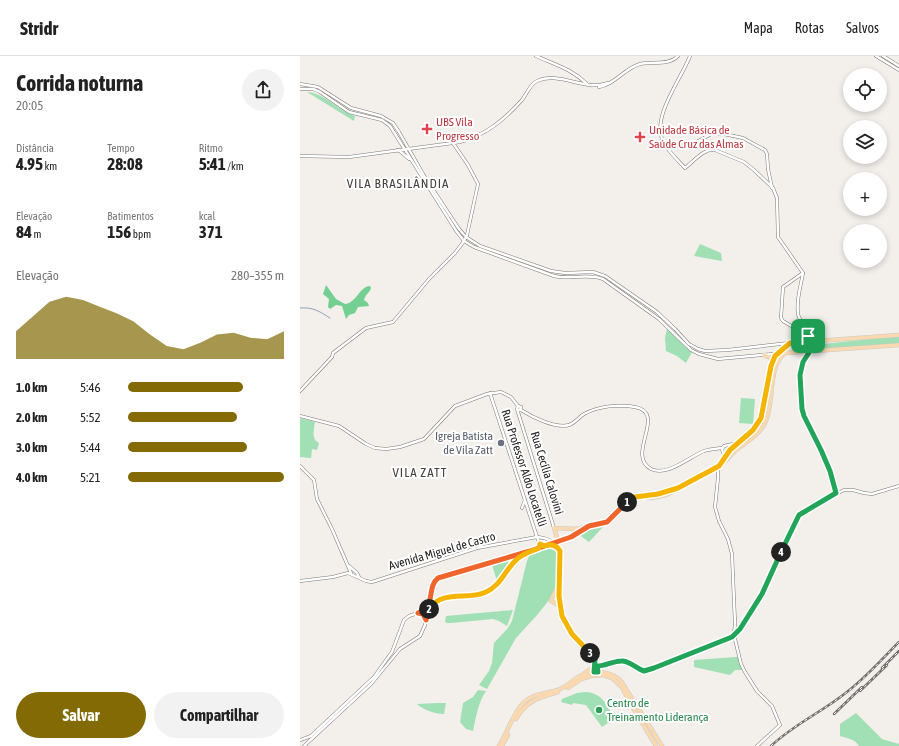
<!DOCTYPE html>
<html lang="pt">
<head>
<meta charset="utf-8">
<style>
  body { margin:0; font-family:"Asap Condensed",sans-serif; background:#f2f2f2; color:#222; height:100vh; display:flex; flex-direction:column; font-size:15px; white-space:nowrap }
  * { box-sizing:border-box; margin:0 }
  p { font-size:13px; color:#767676 }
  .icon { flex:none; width:22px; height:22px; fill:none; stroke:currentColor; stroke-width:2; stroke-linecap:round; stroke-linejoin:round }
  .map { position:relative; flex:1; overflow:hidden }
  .side { display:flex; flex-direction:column; background:#fff; width:300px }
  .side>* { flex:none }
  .controls { position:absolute; left:543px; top:12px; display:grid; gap:8px }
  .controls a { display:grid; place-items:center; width:44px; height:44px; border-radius:50%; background:#fff; box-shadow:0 2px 6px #0003; font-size:20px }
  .pin { position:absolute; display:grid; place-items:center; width:34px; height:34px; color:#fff; margin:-17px; border-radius:8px; box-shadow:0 2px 6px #0006 }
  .km { position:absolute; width:20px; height:20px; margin:-10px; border-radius:50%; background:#222; color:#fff; font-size:11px; line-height:20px; text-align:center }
  .round { display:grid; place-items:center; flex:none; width:42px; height:42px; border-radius:21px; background:#f2f2f2 }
  .summary { display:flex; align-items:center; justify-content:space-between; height:68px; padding:0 16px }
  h1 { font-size:22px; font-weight:700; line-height:30px }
  .stats { display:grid; grid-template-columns:repeat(3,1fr); gap:6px; height:68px; padding:4px 16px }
  .stats div { display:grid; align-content:center }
  .stats b { font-size:17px; font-weight:700 }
  .stats small { font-size:11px; font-weight:400 }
  .stats p { font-size:11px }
  .chart { height:112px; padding:8px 16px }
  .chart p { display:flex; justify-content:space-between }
  .chart svg { width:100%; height:72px; margin-top:4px; fill:#836a04; opacity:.7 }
  .button { display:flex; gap:8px; margin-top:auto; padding:8px 16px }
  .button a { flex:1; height:46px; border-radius:24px; background:#836a04; color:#fff; font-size:16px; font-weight:700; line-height:46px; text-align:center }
  .button a+a { background:#f2f2f2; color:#222 }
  ul { padding:0 16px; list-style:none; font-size:13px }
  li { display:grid; grid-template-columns:64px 48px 1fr; align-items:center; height:30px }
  li i { height:10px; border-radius:5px; background:#836a04 }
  header { display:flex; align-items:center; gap:24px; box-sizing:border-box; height:56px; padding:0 20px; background:#fff; border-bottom:1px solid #e0e0e0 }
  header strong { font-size:19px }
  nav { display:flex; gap:22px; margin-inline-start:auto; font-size:14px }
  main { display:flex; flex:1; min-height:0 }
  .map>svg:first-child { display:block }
</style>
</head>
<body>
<header>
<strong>Stridr</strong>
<nav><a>Mapa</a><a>Rotas</a><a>Salvos</a></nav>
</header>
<main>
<section class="side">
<div class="summary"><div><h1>Corrida noturna</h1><p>20:05</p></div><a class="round"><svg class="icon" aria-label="share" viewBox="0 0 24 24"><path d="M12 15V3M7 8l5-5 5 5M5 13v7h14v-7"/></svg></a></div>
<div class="stats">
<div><p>Distância</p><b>4.95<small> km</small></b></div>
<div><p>Tempo</p><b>28:08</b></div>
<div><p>Ritmo</p><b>5:41<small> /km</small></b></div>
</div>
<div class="stats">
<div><p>Elevação</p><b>84<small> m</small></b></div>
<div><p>Batimentos</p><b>156<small> bpm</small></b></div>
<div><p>kcal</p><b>371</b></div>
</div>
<div class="chart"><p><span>Elevação</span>280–355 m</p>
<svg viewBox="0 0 160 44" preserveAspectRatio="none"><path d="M0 44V27L10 18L20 9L30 6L40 8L50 12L60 16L70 21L80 29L90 36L100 38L110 34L120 29L130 28L140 31L150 32L160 27V44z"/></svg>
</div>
<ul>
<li><b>1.0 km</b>5:46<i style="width:74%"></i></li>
<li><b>2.0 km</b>5:52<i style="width:70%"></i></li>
<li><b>3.0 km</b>5:44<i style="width:76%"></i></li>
<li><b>4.0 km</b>5:21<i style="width:100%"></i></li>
</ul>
<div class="button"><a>Salvar</a><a>Compartilhar</a></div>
</section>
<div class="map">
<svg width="599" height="690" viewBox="0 0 599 690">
  <rect width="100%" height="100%" fill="#f3efeb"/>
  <g fill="#a1dfb4">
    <path d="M7 36C25 37 38 55 55 60L54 65Z"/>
    <path d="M400 188 421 197 422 205 394 200Z"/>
    <path d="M367 273 392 296 386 307 377 300 366 295 365 282Z"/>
    <path d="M599 280V287L598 288 512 294 513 289Z"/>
    <path d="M441 342 455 343 453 368 439 367Z"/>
    <path d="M0 362 15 366C14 373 11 383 19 387L17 394 12 393 11 402 0 401Z"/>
    <path d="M296 470H302L303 471 289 486 278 478 289 471Z"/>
    <path d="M252 490 257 493 258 496V522L254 535 249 544 238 558 216 582 187 633 179 629 189 615 192 607 194 587 208 572 212 565 227 505 230 498Z"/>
    <path d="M212 504V506L197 525 192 509Z"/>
    <path d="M213 554 207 570 199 565 193 563 151 567H147L145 566 146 560Z"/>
    <path d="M436 601H438L442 614H435L430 619 394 611V604Z"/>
    <path d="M178 634 186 635C178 647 176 661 173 675L166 673 160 666 163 647 173 641Z"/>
    <path d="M285 636C303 637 306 649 315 662L302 671 286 649 273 647 272 649 261 646 262 643 277 637Z"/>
    <path d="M137 647H146L144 658C136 658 123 654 117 648Z"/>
    <path d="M556 657 582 683 599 688V690H559C555 683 547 682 540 680V668Z"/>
  </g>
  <path fill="#74cf93" d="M26 229 36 243 45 248C56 247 59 232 69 230L71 231C71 236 65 238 64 244L68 247 69 250 58 251 55 257 49 259 46 263 42 250 36 249 30 253 28 251 29 243 23 238Z"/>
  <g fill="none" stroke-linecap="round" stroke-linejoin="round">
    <path stroke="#93a2b6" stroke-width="1" d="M0 252C13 251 19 255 30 262"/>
    <g stroke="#7c7875" stroke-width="3.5">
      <g id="secondary">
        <path d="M236 0C256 9 272 13 287 28"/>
        <path d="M390 0C381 23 353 59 362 83 366 94 378 104 385 112 393 106 404 92 415 94L444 106 454 114 473 132 477 142 478 181 503 217C501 229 496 244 498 257 498 262 502 266 505 270 516 284 513 292 503 305"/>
        <path d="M576 0 599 14"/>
        <path d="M583 0 599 10"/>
        <path d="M0 28 18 31 51 52 81 60 93 67 99 76 126 123 159 173 166 181 180 190 251 215 265 217 293 216 305 220 357 256 375 273 389 288 398 293 405 295 428 294 489 287"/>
        <path d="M299 31C314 29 325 12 340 8 352 5 369 10 378 0"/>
        <path d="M0 33H13L20 36 49 56 82 64 90 70 157 176 164 185 174 191 254 220C271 224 287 217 303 223L359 263 391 294 399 298 418 303 484 297"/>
        <path d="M367 91 391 89 413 77 424 78 443 82 465 94 467 98 468 113 472 132"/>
        <path d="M97 94 101 96 109 103"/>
        <path d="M0 100 49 101 160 86C186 79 204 64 222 44 227 38 230 28 237 25 255 17 274 28 291 29 298 30 303 28 309 27"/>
        <path d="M503 217 483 231 481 262 483 265 508 280"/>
        <path d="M508 280V286L500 319 502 353 504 360 521 394 532 420 536 437"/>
        <path d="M0 335 32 301 33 297 66 272 93 266 129 223 155 197 164 185 167 179 178 128 168 109 153 87"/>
        <path d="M190 337 237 481 240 488 244 490"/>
        <path d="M218 350 217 353 254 472"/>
        <path d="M221 354C232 361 256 373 269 369 275 367 279 361 284 358 298 350 319 348 335 351 368 357 325 399 351 413 367 421 389 401 404 395 410 393 416 393 422 392"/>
        <path d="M0 360 39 370 66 388 75 392 86 393 100 391 124 383 155 350 187 338 201 336 211 341 218 350 221 351 220 354H218"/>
        <path d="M426 400C422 397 421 393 424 390L433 388 437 393"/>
        <path d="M0 410 14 424 17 443 32 473 51 517"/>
        <path d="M418 413V422L415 451 419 465 428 483 432 498 435 567 434 579 441 608 445 616 457 635 472 650 480 669 457 690"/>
        <path d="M222 452 225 444"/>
        <path d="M49 510 57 517 59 521"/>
        <path d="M0 525 33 521 48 517 66 525 72 526 177 492 237 481 244 482 254 486"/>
        <path d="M297 610 325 605 342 614 347 615 434 579 442 570 466 532 477 504 489 482 499 459 515 449 544 434H553L564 437 572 438 599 430"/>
        <path d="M0 684 11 680 74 621 92 596 104 564 109 560 123 555 127 551 133 528 138 522 230 495 258 485"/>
        <path d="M4 690 71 628 100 593 120 580 125 569 127 557 133 548 140 543 148 540H172L186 536 200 525 216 504 227 497"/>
      </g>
    </g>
    <g stroke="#cbcbca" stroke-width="4.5">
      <g id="primary">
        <path d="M497 295 501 292 502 289 501 286"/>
        <path d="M464 299 470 302 472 306"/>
        <path d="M414 414C422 412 427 402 434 396 444 387 459 380 465 367 475 347 467 311 485 297L599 289"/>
        <path d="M342 440 351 442 366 439 412 414 420 408 430 394 453 374 461 362 473 304 480 294 490 287 599 279"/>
        <path d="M258 485 274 480 287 472"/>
        <path d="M249 488 255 490 259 494"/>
        <path d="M252 542 257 532"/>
        <path d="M251 545 258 549"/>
        <path d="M271 577C281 585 298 602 298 616"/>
        <path d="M272 578 264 564 260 549V497L258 485 254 472 276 473 303 467 310 463 328 445 335 441 358 438 377 433"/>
        <path d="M283 618 292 612 297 610"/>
        <path d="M268 632 281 623 291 620 303 619 312 622 322 631 329 645 356 690"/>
        <path d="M216 663C227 644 239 642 258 636"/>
        <path d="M199 690C207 677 213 658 223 647 233 637 248 638 260 633 267 630 272 625 278 621 292 614 310 614 321 625L362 690"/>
        <path d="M202 690 208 679"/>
      </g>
    </g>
    <use href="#secondary" stroke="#fff" stroke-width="2.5"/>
    <use href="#primary" stroke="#fad9b0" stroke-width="3.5"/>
    <g stroke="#726f6d" stroke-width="2.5">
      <g id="rail">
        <path d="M582 612 599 595"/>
        <path d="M560 635 587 609"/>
        <path d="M534 658 562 631"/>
        <path d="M471 690C493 669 520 657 543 639 564 624 581 604 599 586"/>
      </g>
    </g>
    <use href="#rail" stroke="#fff" stroke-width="1" stroke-dasharray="3" stroke-linecap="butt"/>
  </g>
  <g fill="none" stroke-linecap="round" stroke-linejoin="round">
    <g stroke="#fff" stroke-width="8">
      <path id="split-1" d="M327 446 335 441 358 438 378 432 419 410 430 394 453 374 461 362 471 310 475 300 490 287 508 286V280"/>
    </g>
    <g stroke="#fff" stroke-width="8">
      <path id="split-2" d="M129 553 126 564 123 558 118 557C137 549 126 532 138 522L230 495 271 481 289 470 307 466 327 446"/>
    </g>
    <g stroke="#fff" stroke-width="8">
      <path id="split-3" d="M129 553C143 533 167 545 186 536 200 530 205 515 215 505 221 498 231 495 239 492L240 488 244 490C250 488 256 488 260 495L259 540 262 560 272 578 290 597"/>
    </g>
    <g stroke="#fff" stroke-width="8">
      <path id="split-4" d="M290 597 295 604 294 616H298L297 610C306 610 315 604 323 605 331 606 337 613 344 615L354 612 432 581 440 573 462 538 481 496"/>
    </g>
    <g stroke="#fff" stroke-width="8">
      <path id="split-5" d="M481 496 499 459 536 437 530 415 521 394 504 360 502 353 500 319 503 306 510 295 512 290 513 285 510 277 508 280"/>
    </g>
    <use href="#split-1" stroke="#f5b400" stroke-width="5"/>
    <use href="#split-2" stroke="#f0652b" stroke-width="5"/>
    <use href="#split-3" stroke="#f5b400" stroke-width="5"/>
    <use href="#split-4" stroke="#22a559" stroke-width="5"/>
    <use href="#split-5" stroke="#22a559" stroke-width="5"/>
  </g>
  <g fill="#e0444e" stroke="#fff" stroke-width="1.5">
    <path d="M125 67h4v4h4v4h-4v4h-4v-4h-4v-4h4z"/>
    <path d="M338 75h4v4h4v4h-4v4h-4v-4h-4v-4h4z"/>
  </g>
  <circle fill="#6b7280" stroke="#fff" stroke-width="1.5" cx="201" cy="387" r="4"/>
  <circle fill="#2e9e5b" stroke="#fff" stroke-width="1.5" cx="299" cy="654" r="4"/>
  <g text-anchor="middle" stroke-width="4" stroke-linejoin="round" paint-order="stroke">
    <g font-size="12" fill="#be3a42" stroke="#fff" text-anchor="start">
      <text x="136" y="70">UBS Vila<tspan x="136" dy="14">Progresso</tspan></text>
      <text x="349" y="78">Unidade Básica de<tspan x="349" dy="14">Saúde Cruz das Almas</tspan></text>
    </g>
    <g font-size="12" fill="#5b616d" stroke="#fff" text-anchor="end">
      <text x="193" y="384">Igreja Batista<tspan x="193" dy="14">de Vila Zatt</tspan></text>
    </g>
    <g font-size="12" fill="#272524" stroke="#fff">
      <text transform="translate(224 412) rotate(72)" y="4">Rua Professor Aldo Locatelli</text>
      <text transform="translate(247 417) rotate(73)" y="4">Rua Cecília Calovini</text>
      <text transform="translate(142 495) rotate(-16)" y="4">Avenida Miguel de Castro</text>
    </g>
    <g font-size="12" fill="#27864d" stroke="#fff" text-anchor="start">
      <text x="307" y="651">Centro de<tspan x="307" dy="14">Treinamento Liderança</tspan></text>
    </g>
    <g font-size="13" letter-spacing="1" fill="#46423f" stroke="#fff">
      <text x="98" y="132">VILA BRASILÂNDIA</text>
      <text x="120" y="421">VILA ZATT</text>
    </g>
  </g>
</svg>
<div class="controls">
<a><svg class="icon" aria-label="locate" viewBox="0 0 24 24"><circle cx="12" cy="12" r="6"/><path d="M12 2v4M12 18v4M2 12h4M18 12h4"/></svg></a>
<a><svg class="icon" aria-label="layers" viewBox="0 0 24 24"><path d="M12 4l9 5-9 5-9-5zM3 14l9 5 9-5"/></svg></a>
<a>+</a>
<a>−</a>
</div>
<div class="pin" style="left:508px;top:280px;background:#1e9e55"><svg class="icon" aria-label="arrive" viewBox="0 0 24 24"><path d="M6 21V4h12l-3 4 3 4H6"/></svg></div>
<b class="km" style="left:327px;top:446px">1</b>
<b class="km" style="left:129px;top:553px">2</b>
<b class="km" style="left:290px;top:597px">3</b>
<b class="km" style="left:481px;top:496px">4</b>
</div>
</main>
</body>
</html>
